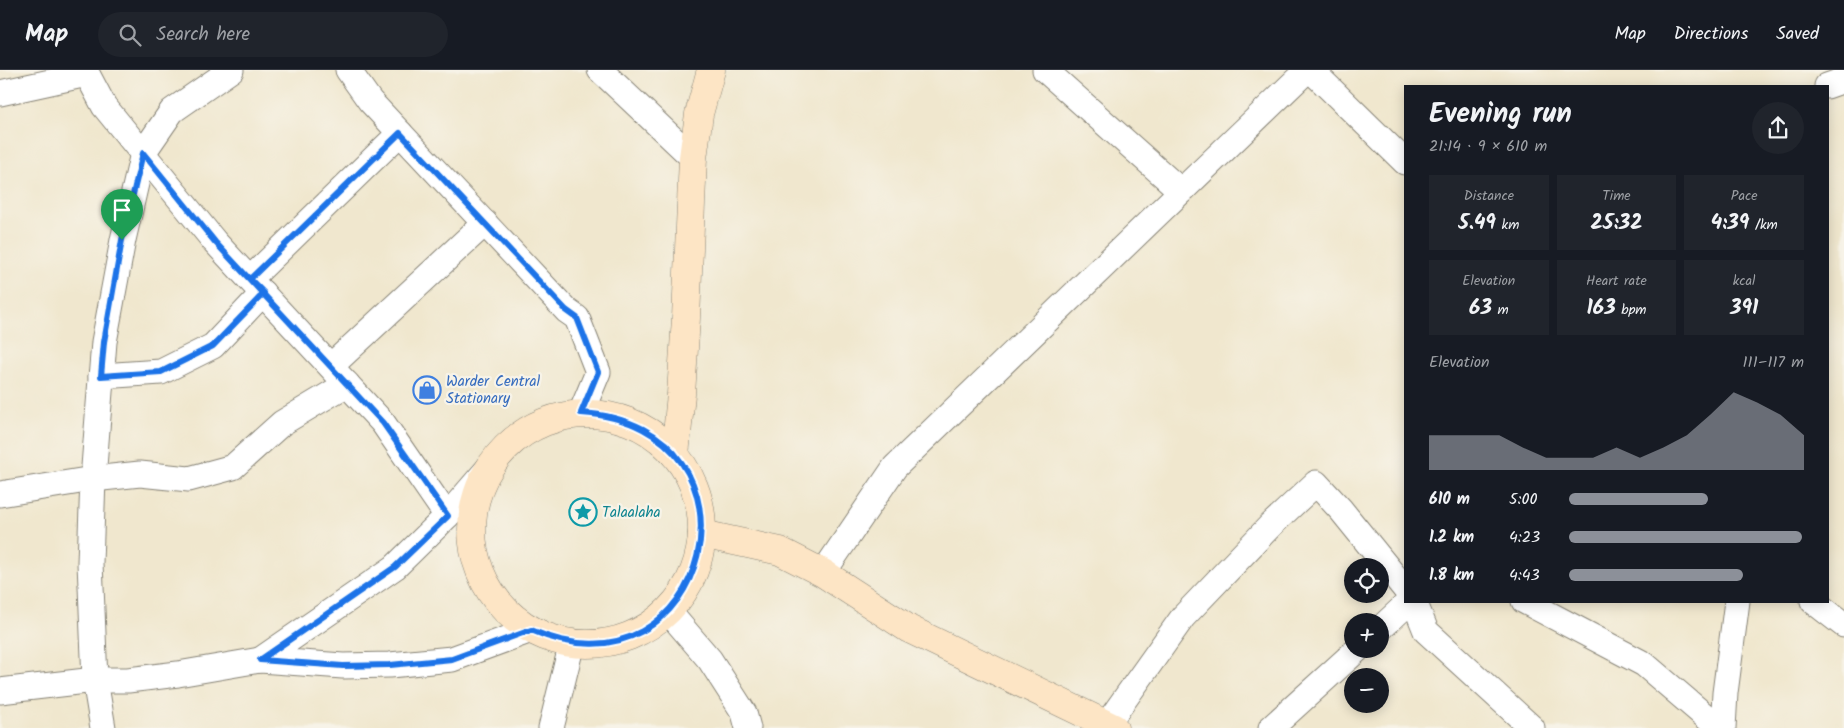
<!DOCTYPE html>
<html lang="en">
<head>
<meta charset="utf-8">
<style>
  body { margin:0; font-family:Kalam,sans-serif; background:#20242c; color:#f1f3f6; height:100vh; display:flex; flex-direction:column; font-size:19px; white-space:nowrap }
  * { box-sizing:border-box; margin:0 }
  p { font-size:16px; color:#9ea1a6 }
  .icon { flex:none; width:28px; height:28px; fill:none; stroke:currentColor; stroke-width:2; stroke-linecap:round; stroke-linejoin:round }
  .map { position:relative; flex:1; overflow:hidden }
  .details { position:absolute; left:1404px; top:15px; width:425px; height:518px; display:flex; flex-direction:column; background:#171b24; border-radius:0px; box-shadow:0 2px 12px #0003 }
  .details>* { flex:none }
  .controls { position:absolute; left:1344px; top:488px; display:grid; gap:10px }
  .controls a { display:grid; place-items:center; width:45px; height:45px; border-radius:50%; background:#171b24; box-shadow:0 2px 12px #0003; font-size:25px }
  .pin { position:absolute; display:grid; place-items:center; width:42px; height:42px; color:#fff; margin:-51px -21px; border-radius:50% 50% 50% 0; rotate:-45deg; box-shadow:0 0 5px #0007 }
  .pin .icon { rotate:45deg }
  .round { display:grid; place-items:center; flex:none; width:52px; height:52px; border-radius:26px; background:#20242c }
  .overview { display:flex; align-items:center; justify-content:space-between; height:85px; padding:0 25px }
  h1 { font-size:28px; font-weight:800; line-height:38px }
  .stats { display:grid; grid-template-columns:repeat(3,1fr); gap:8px; height:85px; padding:5px 25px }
  .stats div { display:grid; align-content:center; border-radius:0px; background:#20242c; text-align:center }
  .stats b { font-size:21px; font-weight:800 }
  .stats small { font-size:14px; font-weight:400 }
  .stats p { font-size:14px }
  .chart { height:140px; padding:10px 25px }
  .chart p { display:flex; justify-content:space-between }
  .chart svg { width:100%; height:90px; margin-top:5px; fill:#8c9099; opacity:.7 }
  ul { padding:0 25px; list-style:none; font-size:16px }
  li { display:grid; grid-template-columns:80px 60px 1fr; align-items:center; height:38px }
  li i { height:12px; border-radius:6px; background:#8c9099 }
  header { display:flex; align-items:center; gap:30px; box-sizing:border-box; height:70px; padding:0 25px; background:#171b24; border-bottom:1px solid #363941 }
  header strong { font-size:24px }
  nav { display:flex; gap:28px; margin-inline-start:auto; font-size:18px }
  .search { width:350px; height:45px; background:#20242c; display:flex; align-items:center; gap:12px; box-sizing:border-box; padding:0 18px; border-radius:28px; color:#9ea1a6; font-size:19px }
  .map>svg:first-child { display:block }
</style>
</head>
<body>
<header>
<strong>Map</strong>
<div class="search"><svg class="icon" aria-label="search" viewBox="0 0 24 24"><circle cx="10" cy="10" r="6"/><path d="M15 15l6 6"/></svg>Search here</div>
<nav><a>Map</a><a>Directions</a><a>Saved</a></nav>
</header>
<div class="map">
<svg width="1844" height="658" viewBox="0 0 1844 658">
  <rect width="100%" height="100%" fill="#f7f3e8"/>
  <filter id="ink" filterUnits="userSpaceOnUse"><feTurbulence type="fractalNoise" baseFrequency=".02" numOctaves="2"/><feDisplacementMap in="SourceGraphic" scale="10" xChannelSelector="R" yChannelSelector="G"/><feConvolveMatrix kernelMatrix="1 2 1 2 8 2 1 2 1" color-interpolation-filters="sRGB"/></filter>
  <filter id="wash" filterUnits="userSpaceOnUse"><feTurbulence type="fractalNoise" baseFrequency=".0096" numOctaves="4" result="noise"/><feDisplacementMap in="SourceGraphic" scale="20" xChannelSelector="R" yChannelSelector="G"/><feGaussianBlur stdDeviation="1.12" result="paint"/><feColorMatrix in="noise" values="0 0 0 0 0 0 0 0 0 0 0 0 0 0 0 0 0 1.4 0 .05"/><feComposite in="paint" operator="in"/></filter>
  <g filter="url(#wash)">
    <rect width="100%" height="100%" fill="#f0e7ce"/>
  </g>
  <g filter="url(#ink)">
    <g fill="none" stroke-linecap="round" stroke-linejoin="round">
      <g stroke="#868275" stroke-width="27">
        <g id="street">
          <path d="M85 0 104 36 215 172 383 353 447 446"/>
          <path d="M348 0 370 31 567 241 577 248 598 302 581 343"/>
          <path d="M600 0 693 88"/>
          <path d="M1045 0 1181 121"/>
          <path d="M1311 0 1405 92"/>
          <path d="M1827 16 1844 10"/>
          <path d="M0 23 87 4"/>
          <path d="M250 209 400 63"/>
          <path d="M331 296 485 153"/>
          <path d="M101 306 161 302 213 276 263 223"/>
          <path d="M492 394 447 446 395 497 260 590 343 596 390 595 452 589 531 560"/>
          <path d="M0 424 93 409 140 404 189 409 233 397 282 353 347 314"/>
          <path d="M823 503 895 397 1307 0"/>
          <path d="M1414 531 1426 561 1532 658"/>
          <path d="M1524 531 1644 594 1719 658"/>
          <path d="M1813 531 1844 555"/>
          <path d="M668 541 710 590 744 643 748 658"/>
          <path d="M1380 559 1410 531"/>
          <path d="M0 621 95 610H128L178 604 260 590"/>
          <path d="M1107 654 1183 547 1270 456 1316 413 1341 440 1405 519"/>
          <path d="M103 658 95 610 90 493 93 409 104 272 123 170 143 83 172 41 231 0"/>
          <path d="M551 658 572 573"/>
          <path d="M1271 658 1358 579"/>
          <path d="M1723 658 1725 623 1737 531"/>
        </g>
      </g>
      <g stroke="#868275" stroke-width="29">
        <g id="secondary">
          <circle cx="587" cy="459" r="115"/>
          <path d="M675 385 681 324 686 248 693 88 699 44 711 0"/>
          <path d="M702 464 780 481 823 503 909 559 1114 658"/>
        </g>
      </g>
      <use href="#street" stroke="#fff" stroke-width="25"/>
      <use href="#secondary" stroke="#fde5c5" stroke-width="28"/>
    </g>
  </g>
  <g fill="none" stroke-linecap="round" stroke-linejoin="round" filter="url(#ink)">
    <g stroke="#fff" stroke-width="10">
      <path id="route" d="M122 170 143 83 215 172 383 353 448 446 395 497 260 590 343 596 390 595 452 589 531 560C710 639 779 355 581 343L598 302 577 248 566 240 400 63 250 209 264 223 213 276 161 302 101 306 104 272 122 170"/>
    </g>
    <use href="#route" stroke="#1a73e8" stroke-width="6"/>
  </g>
  <defs>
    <g id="shop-ring" transform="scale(1.4375)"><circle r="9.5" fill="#f7f3e8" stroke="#3f7fe0" stroke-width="1.5"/><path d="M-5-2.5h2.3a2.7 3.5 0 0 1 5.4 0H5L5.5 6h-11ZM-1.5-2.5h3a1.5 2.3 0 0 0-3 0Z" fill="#3f7fe0"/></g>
    <g id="sight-ring" transform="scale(1.4375)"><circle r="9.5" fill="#f7f3e8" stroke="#0f9aa8" stroke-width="1.5"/><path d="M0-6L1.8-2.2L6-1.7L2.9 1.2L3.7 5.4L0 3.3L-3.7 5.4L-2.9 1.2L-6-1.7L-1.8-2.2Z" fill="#0f9aa8"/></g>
  </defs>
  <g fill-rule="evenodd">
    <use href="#shop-ring" x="427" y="320"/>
    <use href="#sight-ring" x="583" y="442"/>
  </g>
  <g text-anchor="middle" stroke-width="4.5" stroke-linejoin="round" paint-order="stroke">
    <g font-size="15" fill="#366cbe" stroke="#f7f3e8" text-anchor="start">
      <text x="446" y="316">Warder Central<tspan x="446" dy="17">Stationary</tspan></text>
    </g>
    <g font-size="15" fill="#0d838f" stroke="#f7f3e8" text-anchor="start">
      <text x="602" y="447">Talaalaha</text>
    </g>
  </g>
</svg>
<div class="controls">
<a><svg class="icon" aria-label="locate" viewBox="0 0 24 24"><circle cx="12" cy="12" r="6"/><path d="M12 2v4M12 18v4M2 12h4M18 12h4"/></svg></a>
<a>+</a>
<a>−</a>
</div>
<div class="pin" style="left:122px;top:170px;background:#1e9e55"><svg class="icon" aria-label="arrive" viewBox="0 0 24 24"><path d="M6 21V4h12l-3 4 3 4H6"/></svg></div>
<section class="details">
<div class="overview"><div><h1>Evening run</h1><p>21:14 · 9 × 610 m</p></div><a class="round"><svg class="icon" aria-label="share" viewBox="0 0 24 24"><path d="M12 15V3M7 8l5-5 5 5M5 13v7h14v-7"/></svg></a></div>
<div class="stats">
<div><p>Distance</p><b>5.49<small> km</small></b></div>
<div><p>Time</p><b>25:32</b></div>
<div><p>Pace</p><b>4:39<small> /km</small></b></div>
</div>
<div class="stats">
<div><p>Elevation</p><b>63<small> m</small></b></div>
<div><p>Heart rate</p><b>163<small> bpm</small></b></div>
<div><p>kcal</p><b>391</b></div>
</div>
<div class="chart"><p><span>Elevation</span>111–117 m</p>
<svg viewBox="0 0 160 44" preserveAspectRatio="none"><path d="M0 44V27L10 27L20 27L30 27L40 33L50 38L60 38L70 38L80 33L90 38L100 33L110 27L120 17L130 6L140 11L150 17L160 27V44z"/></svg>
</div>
<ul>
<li><b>610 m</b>5:00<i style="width:59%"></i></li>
<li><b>1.2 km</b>4:23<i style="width:99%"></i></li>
<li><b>1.8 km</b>4:43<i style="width:74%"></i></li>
</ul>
</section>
</div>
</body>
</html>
